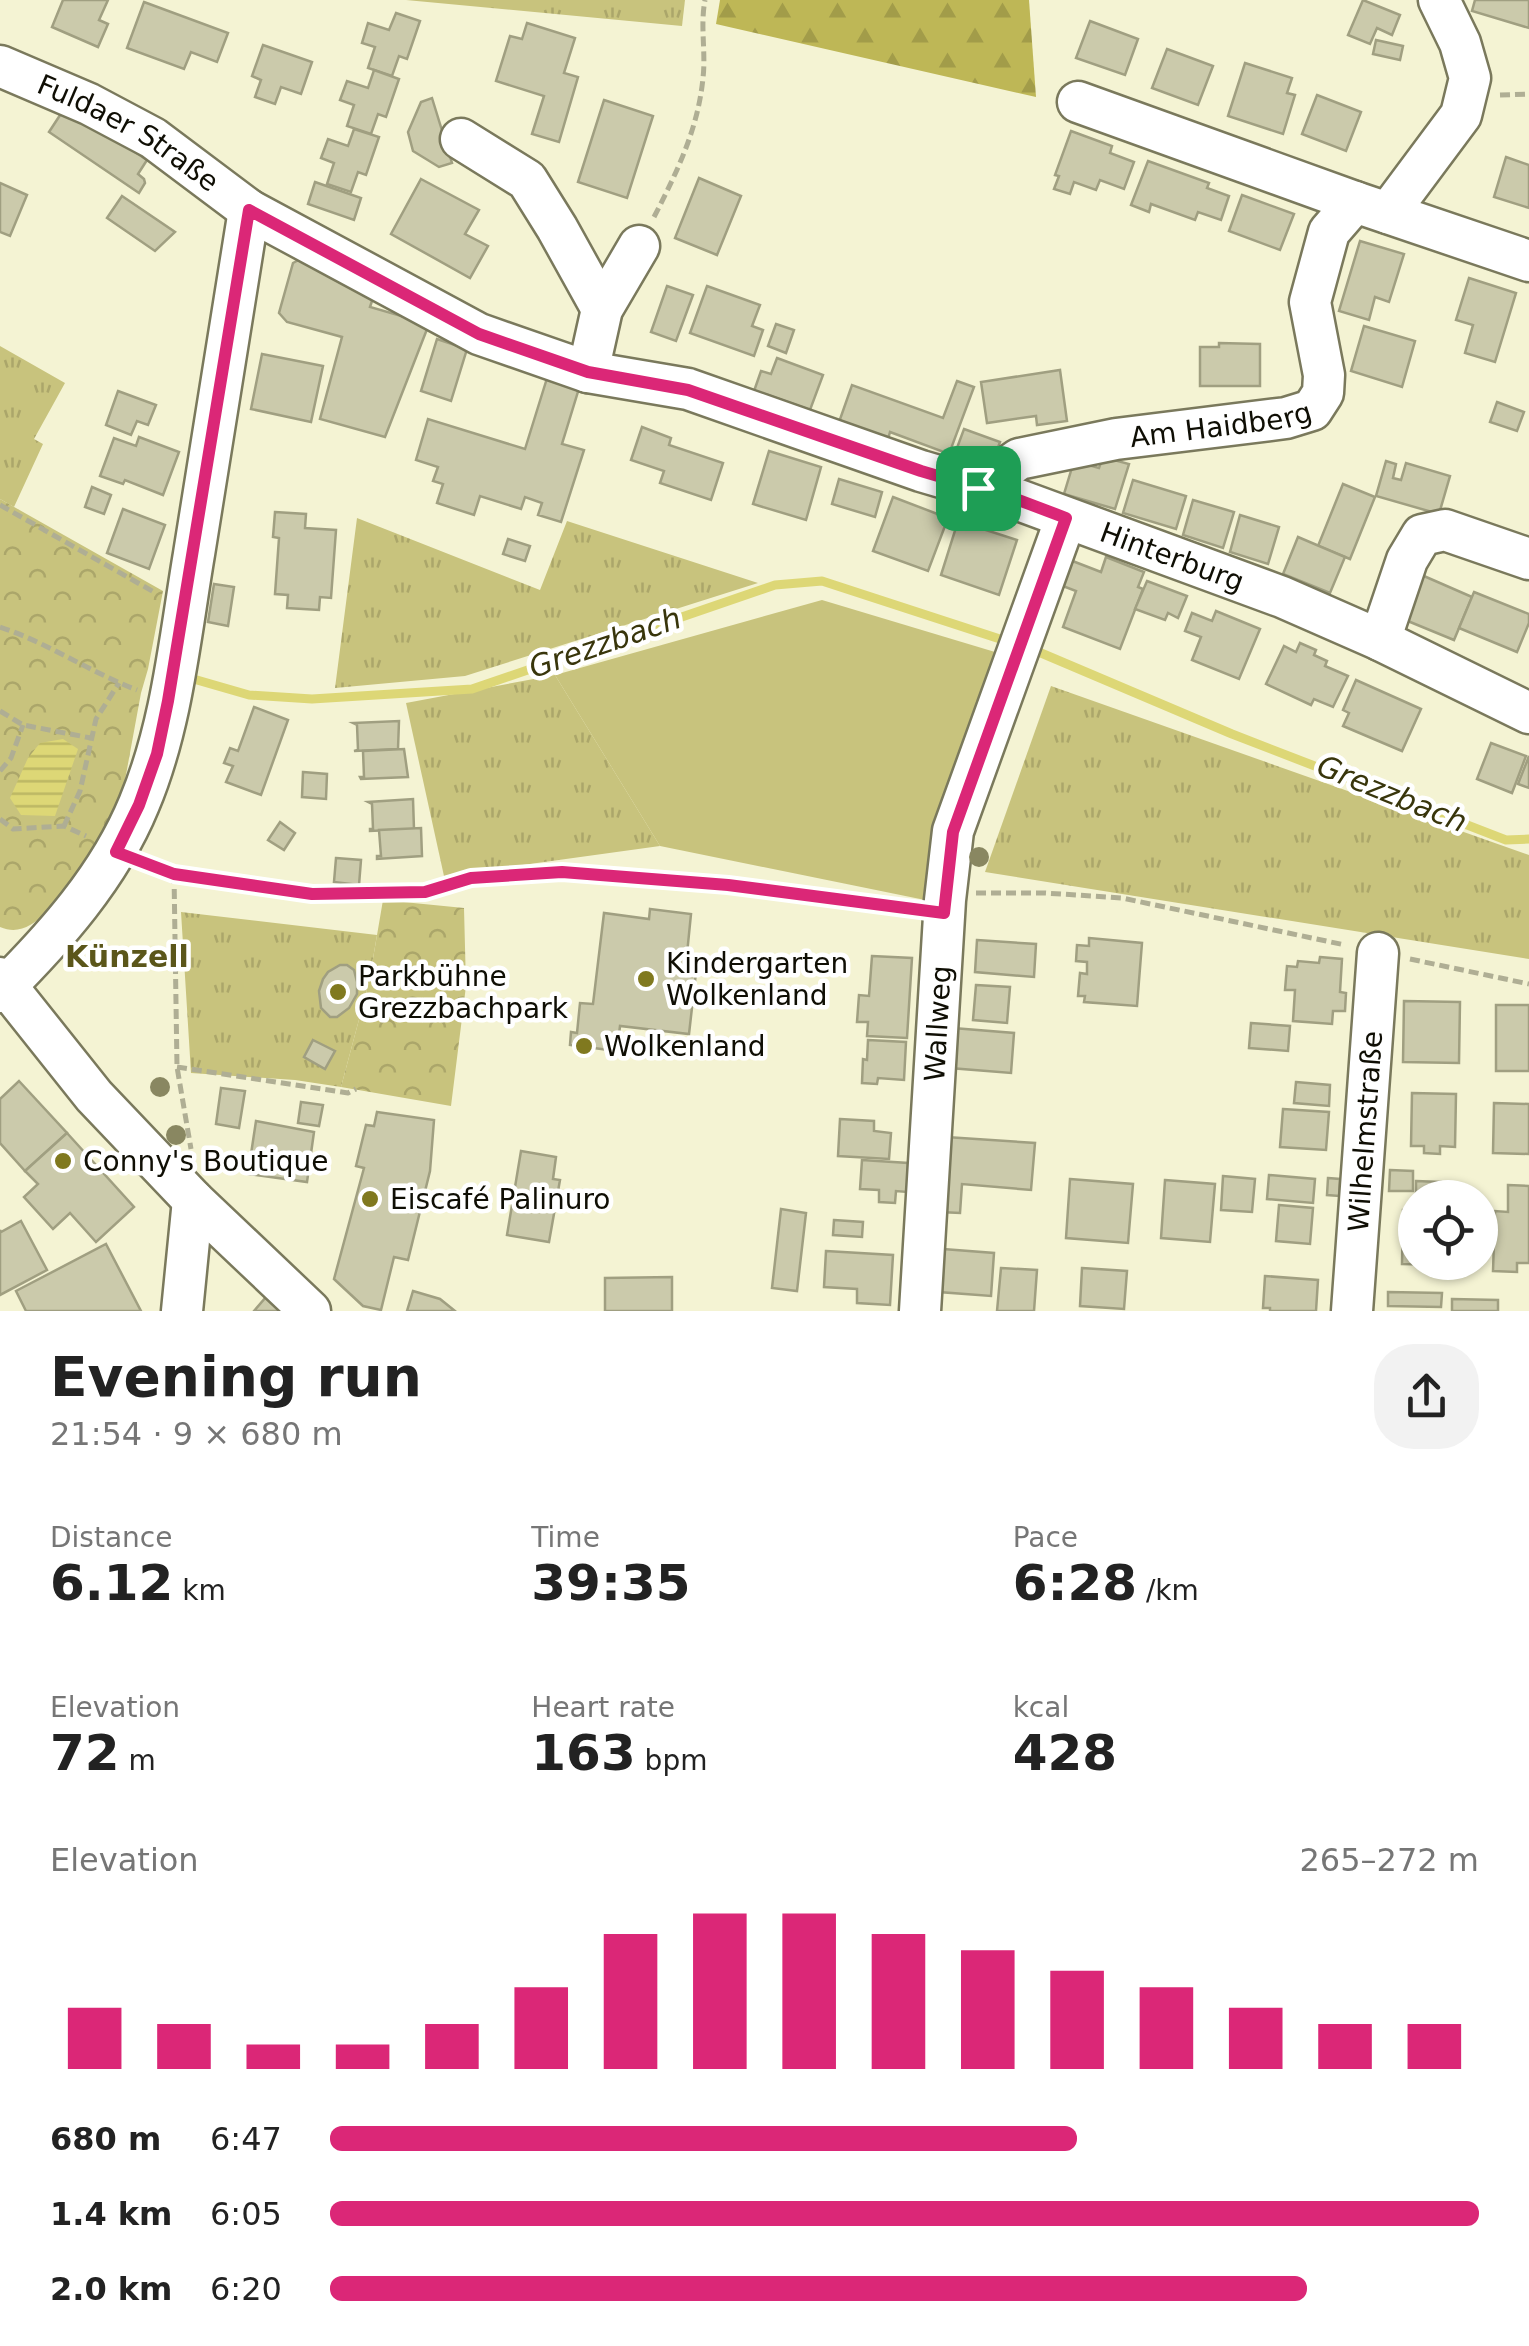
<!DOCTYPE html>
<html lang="en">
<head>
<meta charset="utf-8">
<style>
  body { margin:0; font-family:"DejaVu Sans",sans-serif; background:#f2f2f2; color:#222; height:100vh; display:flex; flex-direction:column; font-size:38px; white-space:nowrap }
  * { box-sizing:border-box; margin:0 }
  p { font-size:32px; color:#767676 }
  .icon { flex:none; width:55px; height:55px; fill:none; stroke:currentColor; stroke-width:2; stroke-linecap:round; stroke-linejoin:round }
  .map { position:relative; height:1311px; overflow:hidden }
  .details { display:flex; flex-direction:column; background:#fff; flex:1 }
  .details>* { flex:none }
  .buttons { position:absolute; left:1398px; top:1180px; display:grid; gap:20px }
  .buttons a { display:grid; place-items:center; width:100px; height:100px; border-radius:50%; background:#fff; box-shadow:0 2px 8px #0004; font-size:50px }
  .pin { position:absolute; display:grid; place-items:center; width:85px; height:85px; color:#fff; margin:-42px; border-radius:20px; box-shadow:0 5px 15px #0006 }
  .round { display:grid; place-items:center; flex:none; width:105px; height:105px; border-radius:40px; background:#f2f2f2 }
  .summary { display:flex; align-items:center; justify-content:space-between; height:170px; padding:0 50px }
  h1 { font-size:55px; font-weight:700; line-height:75px }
  .stats { display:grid; grid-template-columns:repeat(3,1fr); gap:15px; height:170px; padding:10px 50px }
  .stats div { display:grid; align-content:center }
  .stats b { font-size:50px; font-weight:700 }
  .stats small { font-size:28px; font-weight:400 }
  .stats p { font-size:28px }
  .chart { height:280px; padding:20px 50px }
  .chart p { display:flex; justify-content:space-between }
  .chart svg { width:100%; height:180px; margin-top:10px; stroke:#db2777; stroke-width:6 }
  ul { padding:0 50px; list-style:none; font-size:32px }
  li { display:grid; grid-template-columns:160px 120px 1fr; align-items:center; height:75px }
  li i { height:25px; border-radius:12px; background:#db2777 }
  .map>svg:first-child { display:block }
</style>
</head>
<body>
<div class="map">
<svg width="1529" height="1311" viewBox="0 0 1529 1311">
  <defs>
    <pattern id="grass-tufts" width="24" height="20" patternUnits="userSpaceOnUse" patternTransform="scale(2.5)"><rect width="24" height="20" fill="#c8c37d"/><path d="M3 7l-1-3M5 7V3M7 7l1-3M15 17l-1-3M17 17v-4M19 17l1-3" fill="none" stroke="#aba66a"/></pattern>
    <pattern id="forest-firs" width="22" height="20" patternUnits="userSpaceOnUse" patternTransform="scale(2.5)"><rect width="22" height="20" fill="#beb756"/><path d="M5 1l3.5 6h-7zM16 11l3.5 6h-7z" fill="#a29c49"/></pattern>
    <pattern id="park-crowns" width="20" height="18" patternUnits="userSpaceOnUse" patternTransform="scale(2.5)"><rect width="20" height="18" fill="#c8c37d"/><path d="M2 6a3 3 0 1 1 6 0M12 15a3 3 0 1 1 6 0" fill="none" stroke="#aba66a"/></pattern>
    <pattern id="water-rules" width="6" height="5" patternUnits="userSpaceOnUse" patternTransform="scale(2.5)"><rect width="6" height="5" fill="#ddd776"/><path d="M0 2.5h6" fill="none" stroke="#bcb764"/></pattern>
  </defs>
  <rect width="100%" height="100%" fill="#f4f3d3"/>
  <g fill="url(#grass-tufts)">
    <path d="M406 0H685L682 26Z"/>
    <path d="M0 346 65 383 34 439 43 444 14 507 0 499Z"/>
    <path d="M357 518 540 590 567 521 758 583 465 676 335 688Z"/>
    <path d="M555 675 660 846 444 876 406 703Z"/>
    <path d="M1051 686 1529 855V959L985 872Z"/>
    <path d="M181 912 377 935 369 982 341 1087 295 1080 191 1073Z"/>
  </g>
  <path fill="url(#forest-firs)" d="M720 0H1029L1036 97 716 24Z"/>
  <g fill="url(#park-crowns)">
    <path d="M0 499 163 591 148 669 141 693 123 791 109 837 47 913C32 925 19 935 0 927Z"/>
    <path d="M383 900 464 908 466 986 451 1106 341 1087 369 982Z"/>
  </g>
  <path fill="#c8c37d" d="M822 600 995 652 925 900 660 846 555 675Z"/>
  <path fill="url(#water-rules)" d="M63 739 78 749 55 816 21 815 10 798 28 758 40 743Z"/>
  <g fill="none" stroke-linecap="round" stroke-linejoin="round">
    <g stroke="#ddd776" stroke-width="9">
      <path d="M1034 650 1232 734 1506 840 1529 839"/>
      <path d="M197 680 249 695 312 699 472 689 775 585 822 581 1003 640"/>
    </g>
  </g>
  <g fill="#cbcaab" stroke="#a09f81" stroke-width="2.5">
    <path d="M63 0H108L99 20 108 24 98 47 52 27Z"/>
    <path d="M1363 0 1400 15 1392 35 1377 28 1370 44 1348 35Z"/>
    <path d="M1475 0H1529V28L1472 11Z"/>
    <path d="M144 2 228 33 217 62 191 52 184 69 127 48Z"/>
    <path d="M396 13 420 21 407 59 399 56 392 76 368 68 375 47 362 43 368 23 389 30Z"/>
    <path d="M1090 21 1138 39 1125 75 1076 58Z"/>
    <path d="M527 23 575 38 564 73 578 77 559 142 532 134 544 96 496 81 510 36 522 39Z"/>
    <path d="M1376 40 1403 46 1400 60 1373 54Z"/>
    <path d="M263 45 312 62 301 94 281 87 275 104 255 97 261 80 252 76Z"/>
    <path d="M1167 49 1213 66 1198 105 1152 88Z"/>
    <path d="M1245 63 1292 78 1287 93 1295 95 1283 134 1228 116Z"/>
    <path d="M374 70 399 79 386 117 378 114 371 134 347 126 354 105 340 100 347 81 368 88Z"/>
    <path d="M1317 95 1361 112 1346 151 1302 134Z"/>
    <path d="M432 98 452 163 439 167 413 151 408 132 421 102Z"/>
    <path d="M604 100 653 116 627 198 578 182Z"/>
    <path d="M66 106 147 160 138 174 144 179 145 183 139 193 49 132Z"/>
    <path d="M354 129 379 137 366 175 358 172 351 192 327 184 334 163 321 158 328 139 348 146Z"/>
    <path d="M1071 131 1112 146 1110 153 1134 162 1124 189 1100 180 1096 190 1074 182 1070 194 1054 189 1059 176 1055 175Z"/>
    <path d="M1506 157 1529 165V208L1494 197Z"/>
    <path d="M1148 161 1209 183 1207 188 1229 196 1221 220 1198 212 1195 220 1151 204 1149 212 1131 205Z"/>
    <path d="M699 178 741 196 717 255 675 238Z"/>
    <path d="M421 179 479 210 465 234 488 246 470 278 391 234Z"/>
    <path d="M315 182 361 198 354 220 308 204Z"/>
    <path d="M0 183 27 195 10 236 0 232Z"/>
    <path d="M1242 195 1294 214 1280 250 1229 231Z"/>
    <path d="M122 196 175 232 155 251 107 218Z"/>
    <path d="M1360 241 1404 254 1389 302 1375 297 1369 320 1339 311Z"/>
    <path d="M308 255 375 292 370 307 429 324 385 437 320 419 342 337 287 322 279 313 293 263Z"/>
    <path d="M1469 278 1516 293 1495 362 1465 353 1473 325 1456 320Z"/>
    <path d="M667 286 693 295 676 341 651 332Z"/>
    <path d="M707 286 760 305 752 326 763 330 754 356 690 333Z"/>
    <path d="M776 324 794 330 786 353 768 346Z"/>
    <path d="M1364 326 1415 341 1402 387 1351 371Z"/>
    <path d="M437 339 467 349 451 401 421 391Z"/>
    <path d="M1219 343 1260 344V386H1200V347H1219Z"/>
    <path d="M262 354 323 366 311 422 251 409Z"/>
    <path d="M777 358 823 375 810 410 768 395 766 398 753 394 761 371 771 374Z"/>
    <path d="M1060 370 1067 421 1037 425 1036 416 987 423 981 382Z"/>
    <path d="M548 375 580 385 562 444 584 450 561 522 538 515 542 503 525 497 521 509 480 496 474 515 437 503 443 484 433 481 438 467 416 460 428 419 525 449Z"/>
    <path d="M957 381 974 387 949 454 890 432 887 443 838 425 852 385 943 418Z"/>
    <path d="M118 391 156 405 148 425 137 421 131 435 106 425Z"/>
    <path d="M1497 402 1524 412 1517 431 1490 422Z"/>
    <path d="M642 427 671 438 669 445 723 463 711 500 660 483 664 471 631 460Z"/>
    <path d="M964 429 1000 442 990 469 954 456Z"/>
    <path d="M139 437 179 452 163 495 125 480 123 484 100 476 114 438 136 446Z"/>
    <path d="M769 451 821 467 806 520 753 504Z"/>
    <path d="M1103 457 1129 464 1115 509 1064 494 1074 461 1099 468Z"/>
    <path d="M1386 461 1396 464 1393 478 1401 480 1406 463 1450 476 1439 514 1376 496Z"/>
    <path d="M839 479 882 492 875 517 832 504Z"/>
    <path d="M1133 480 1186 496 1176 529 1123 513Z"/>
    <path d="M1343 484 1375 497 1350 559 1318 546Z"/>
    <path d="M92 487 111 495 104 514 85 507Z"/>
    <path d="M893 497 948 518 928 571 873 551Z"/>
    <path d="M1193 500 1234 512 1223 548 1183 535Z"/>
    <path d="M123 509 165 525 149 569 107 553Z"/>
    <path d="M275 512 306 514 305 528 336 530 331 598 320 597 319 610 287 608 288 595 275 594 279 538 273 537Z"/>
    <path d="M1240 515 1279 527 1268 564 1230 552Z"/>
    <path d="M958 521 1017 540 999 595 941 575Z"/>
    <path d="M1298 537 1345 557 1330 593 1283 574Z"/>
    <path d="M508 539 530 546 525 561 503 554Z"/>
    <path d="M1057 555 1101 572 1106 557 1144 572 1138 587 1143 589 1120 649 1063 627 1076 591 1047 580Z"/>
    <path d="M1417 573 1472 597 1454 640 1398 617Z"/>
    <path d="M1147 581 1187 596 1178 618 1168 613 1165 620 1135 609Z"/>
    <path d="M214 584 234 587 228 626 208 622Z"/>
    <path d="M1474 592 1529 614V623L1517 652 1459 628Z"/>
    <path d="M1216 611 1260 629 1239 679 1192 660 1201 637 1185 631 1192 613 1212 621Z"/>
    <path d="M1300 643 1316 650 1314 655 1327 661 1325 666 1348 676 1333 707 1314 699 1311 705 1266 684 1284 646 1296 652Z"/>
    <path d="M1356 680 1421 709 1402 751 1343 726 1349 713 1343 710Z"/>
    <path d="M254 707 288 720 261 795 226 782 233 766 224 763 230 748 238 751Z"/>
    <path d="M399 721 398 749 354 751 358 750 357 725 353 723Z"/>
    <path d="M1491 743 1526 756 1512 793 1477 779Z"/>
    <path d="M404 749 408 777 361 779 360 777H364L363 751Z"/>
    <path d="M1529 756V788L1518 784Z"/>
    <path d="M303 772 327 774 326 799 302 797Z"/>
    <path d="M413 799 414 829 370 831V829H373L372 804 368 802Z"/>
    <path d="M280 822 295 833 284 850 268 840Z"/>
    <path d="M421 828 422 856 377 859V856H381L379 830Z"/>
    <path d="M336 858 361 860 359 885 334 882Z"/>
    <path d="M650 909 691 914 687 954 698 955 689 1034 620 1026 617 1051 570 1045 571 1032 577 1033 580 1003 593 1004 604 913 649 919Z"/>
    <path d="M1089 938 1142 943 1137 1006 1084 1002 1085 996H1078L1080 973 1087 974V962L1076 961 1077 945 1089 946Z"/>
    <path d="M977 940 1036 944 1034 977 975 972Z"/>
    <path d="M872 956 912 958 907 1038 867 1036 868 1022H857L859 995 869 996Z"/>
    <path d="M1320 957 1342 959 1340 992 1346 993 1345 1011H1333L1332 1024 1293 1021 1295 990H1285L1287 966 1297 967 1298 961 1319 963Z"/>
    <path d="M340 965H347L354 970 357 982V994L349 1008 337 1017H330L321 1008 319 991 323 979 328 972Z"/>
    <path d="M976 985 1010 987 1007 1023 973 1020Z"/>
    <path d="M1404 1001 1460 1002 1459 1063 1403 1062Z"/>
    <rect x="1496" y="1005" width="33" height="66"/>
    <path d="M1251 1023 1290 1026 1288 1051 1249 1048Z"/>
    <path d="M953 1028 1014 1033 1011 1073 950 1068Z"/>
    <path d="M313 1040 335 1051 325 1069 304 1057Z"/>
    <path d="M868 1040 906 1042 904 1080 878 1078 877 1084 862 1083 863 1059 867 1060Z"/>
    <path d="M19 1081 67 1133 25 1171 0 1143V1099Z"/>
    <path d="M1296 1082 1330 1085 1329 1106 1294 1103Z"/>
    <path d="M221 1088 245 1091 239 1128 216 1124Z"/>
    <path d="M1412 1093 1456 1094 1455 1147 1440 1146V1154L1424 1153V1146H1411Z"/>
    <path d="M301 1102 323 1105 319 1126 298 1123Z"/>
    <path d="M1494 1103 1529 1104V1154L1493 1153Z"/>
    <path d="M1283 1109 1329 1112 1326 1150 1280 1147Z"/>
    <path d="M377 1112 434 1120 430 1171 408 1260 394 1257 381 1310 363 1306 334 1279 364 1168 356 1166 366 1125 374 1126Z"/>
    <path d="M840 1119 874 1121V1131L891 1133 889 1159 838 1156Z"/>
    <path d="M256 1121 314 1132 307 1182 248 1174Z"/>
    <path d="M67 1133 134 1207 96 1242 70 1213 53 1229 24 1197 38 1184 25 1171Z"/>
    <path d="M946 1137 1035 1143 1031 1190 962 1184 960 1213 940 1212Z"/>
    <path d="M521 1151 556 1157 553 1179 560 1180 549 1242 507 1235Z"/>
    <path d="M862 1160 908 1163 907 1192 896 1191 895 1203 879 1202V1190L860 1189Z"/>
    <path d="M1390 1170 1413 1171V1191H1389Z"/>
    <path d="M1269 1175 1315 1179 1313 1203 1267 1199Z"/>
    <path d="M1223 1176 1255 1179 1252 1212 1221 1210Z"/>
    <path d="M1328 1178 1340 1179 1339 1196 1327 1195Z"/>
    <path d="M1070 1179 1133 1184 1128 1243 1066 1238Z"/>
    <path d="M1165 1180 1215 1184 1210 1242 1161 1238Z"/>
    <path d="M1416 1181 1441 1182V1198H1416Z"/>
    <path d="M1508 1185 1529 1186V1263H1517V1272L1493 1271 1495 1211 1508 1212Z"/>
    <path d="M1279 1205 1313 1208 1310 1244 1276 1241Z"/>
    <path d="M781 1209 806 1213 797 1291 772 1288Z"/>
    <path d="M1403 1210H1415V1262H1447V1265L1402 1264Z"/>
    <path d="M834 1220 863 1222 862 1237 833 1235Z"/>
    <path d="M21 1221 47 1270 0 1295V1230L1 1232Z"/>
    <path d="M106 1244 141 1311H26L16 1291Z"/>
    <path d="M943 1249 994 1253 991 1296 939 1292Z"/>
    <path d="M826 1251 893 1255 890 1305 857 1303V1289L824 1287Z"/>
    <path d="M1001 1268 1037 1270 1034 1311H997Z"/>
    <path d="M1082 1268 1127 1271 1124 1309 1080 1306Z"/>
    <path d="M1265 1276 1318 1280 1316 1311H1270V1308H1263Z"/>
    <path d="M672 1277V1311H605V1278Z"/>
    <path d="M413 1291 440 1299 455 1311H407Z"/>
    <path d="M1388 1292 1442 1293 1441 1307 1388 1306Z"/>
    <path d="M266 1297 282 1311H254Z"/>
    <path d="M1452 1299 1498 1300V1311H1452Z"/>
  </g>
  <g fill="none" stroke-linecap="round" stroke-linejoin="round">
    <g stroke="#7a795c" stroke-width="45">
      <g id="minor">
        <path id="s1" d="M0 66 89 104 153 138 249 210 479 334 588 372 688 389 921 471 1016 499 1282 597 1380 640 1529 713"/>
        <path d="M1078 102 1355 202 1529 261"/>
        <path d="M461 139 527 180 557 228 602 309"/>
        <path d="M1388 213 1461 115 1470 78 1460 43 1439 0"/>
        <path d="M588 372 602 309 639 246"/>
        <path id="s2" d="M978 488 1019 459 1116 439 1286 418 1312 410 1323 393 1324 375 1310 302 1329 232 1355 202"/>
        <path d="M1380 640 1407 560 1422 535 1445 530 1529 559"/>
        <path d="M0 978 94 1096 193 1200 310 1311"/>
        <path d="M0 992C55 937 109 877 139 804 172 726 180 637 194 554 212 439 230 324 249 210"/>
        <path d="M182 1311 193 1200"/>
        <path id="s3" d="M920 1311 945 900 953 831 1066 518"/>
        <path id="s4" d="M1352 1311 1378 953"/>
      </g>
    </g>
    <g stroke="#afae94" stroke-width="5" stroke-dasharray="10 5" stroke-linecap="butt">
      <path d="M1500 95 1529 94"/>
      <path d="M654 217C677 172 698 129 703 78 706 52 700 26 705 0"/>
      <path d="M0 505 154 592"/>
      <path d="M0 627C48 643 90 672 137 690"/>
      <path d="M0 711 23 725 91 738"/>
      <path d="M0 771 11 758 23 725"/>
      <path d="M0 819 13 829 64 826 86 836"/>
      <path d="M64 826 80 791 96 719 119 683"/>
      <path d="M146 863 174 874 312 893 425 892 471 878 563 872 728 885 912 909"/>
      <path d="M174 874 177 1067 191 1149"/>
      <path d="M976 893H1045L1122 898 1345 945"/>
      <path d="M1410 959 1529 984"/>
      <path d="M177 1067 348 1093 356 1089"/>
    </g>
    <use href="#minor" stroke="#fff" stroke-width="40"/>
  </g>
  <g fill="#898761">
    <circle cx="979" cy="857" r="10"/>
    <circle cx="160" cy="1087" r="10"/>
    <circle cx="176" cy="1135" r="10"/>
  </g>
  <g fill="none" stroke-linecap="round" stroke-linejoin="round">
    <g stroke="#fff" stroke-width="20">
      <path id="route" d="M249 210 479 334 588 372 688 390 921 471 1016 499 1066 518 953 832 944 913 728 885 562 872 471 878 425 892 312 894 174 874 116 852 139 805 157 754 168 701Z"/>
    </g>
    <use href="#route" stroke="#db2777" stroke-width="12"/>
  </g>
  <g fill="#80791f" stroke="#fff" stroke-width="4">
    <circle cx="646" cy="979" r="10"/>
    <circle cx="338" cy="992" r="10"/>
    <circle cx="584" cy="1046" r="10"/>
    <circle cx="63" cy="1161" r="10"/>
    <circle cx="370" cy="1199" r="10"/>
  </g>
  <g text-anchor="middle" stroke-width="9" stroke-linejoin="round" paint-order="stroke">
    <g font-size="28" fill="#0f0e04" stroke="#fff">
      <text dy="10" stroke="none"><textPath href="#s1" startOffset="145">Fuldaer Straße</textPath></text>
      <text dy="10" stroke="none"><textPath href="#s2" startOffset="255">Am Haidberg</textPath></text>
      <text dy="10" stroke="none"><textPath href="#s1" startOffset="1280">Hinterburg</textPath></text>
      <text dy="10" stroke="none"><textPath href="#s3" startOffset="288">Wallweg</textPath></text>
      <text dy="10" stroke="none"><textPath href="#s4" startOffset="180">Wilhelmstraße</textPath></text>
    </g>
    <g font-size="28" fill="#0f0e04" stroke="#fff" text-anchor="start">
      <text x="666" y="973">Kindergarten<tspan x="666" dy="32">Wolkenland</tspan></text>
      <text x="358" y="986">Parkbühne<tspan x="358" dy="32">Grezzbachpark</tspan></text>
      <text x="604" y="1056">Wolkenland</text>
      <text x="83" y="1171">Conny's Boutique</text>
      <text x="390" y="1209">Eiscafé Palinuro</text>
    </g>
    <g font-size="30" font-style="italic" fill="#38350b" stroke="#fff">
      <text transform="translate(605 643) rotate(-19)" y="10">Grezzbach</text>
      <text transform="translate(1392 794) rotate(22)" y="10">Grezzbach</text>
    </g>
    <g font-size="30" font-weight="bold" fill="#5b561a" stroke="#fff">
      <text x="127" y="967">Künzell</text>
    </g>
  </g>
</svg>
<div class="buttons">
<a><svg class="icon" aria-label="locate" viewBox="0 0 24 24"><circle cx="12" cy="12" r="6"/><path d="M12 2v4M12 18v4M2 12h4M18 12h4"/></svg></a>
</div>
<div class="pin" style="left:978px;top:488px;background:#1e9e55"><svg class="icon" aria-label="arrive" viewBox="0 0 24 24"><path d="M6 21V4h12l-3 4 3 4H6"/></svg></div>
</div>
<section class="details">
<div class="summary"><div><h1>Evening run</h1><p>21:54 · 9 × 680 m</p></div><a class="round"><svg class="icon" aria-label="share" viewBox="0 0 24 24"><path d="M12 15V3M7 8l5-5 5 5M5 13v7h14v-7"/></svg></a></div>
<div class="stats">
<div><p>Distance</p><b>6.12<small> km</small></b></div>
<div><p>Time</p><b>39:35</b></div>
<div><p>Pace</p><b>6:28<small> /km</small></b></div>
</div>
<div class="stats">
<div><p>Elevation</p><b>72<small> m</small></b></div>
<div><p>Heart rate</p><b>163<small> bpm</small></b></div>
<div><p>kcal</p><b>428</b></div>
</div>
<div class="chart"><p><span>Elevation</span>265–272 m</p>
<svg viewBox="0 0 160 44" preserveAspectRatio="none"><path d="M5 44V29M15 44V33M25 44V38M35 44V38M45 44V33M55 44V24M65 44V11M75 44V6M85 44V6M95 44V11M105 44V15M115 44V20M125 44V24M135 44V29M145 44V33M155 44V33"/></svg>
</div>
<ul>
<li><b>680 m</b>6:47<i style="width:65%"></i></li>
<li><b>1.4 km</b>6:05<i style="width:100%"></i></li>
<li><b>2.0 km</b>6:20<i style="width:85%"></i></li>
</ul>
</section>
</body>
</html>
